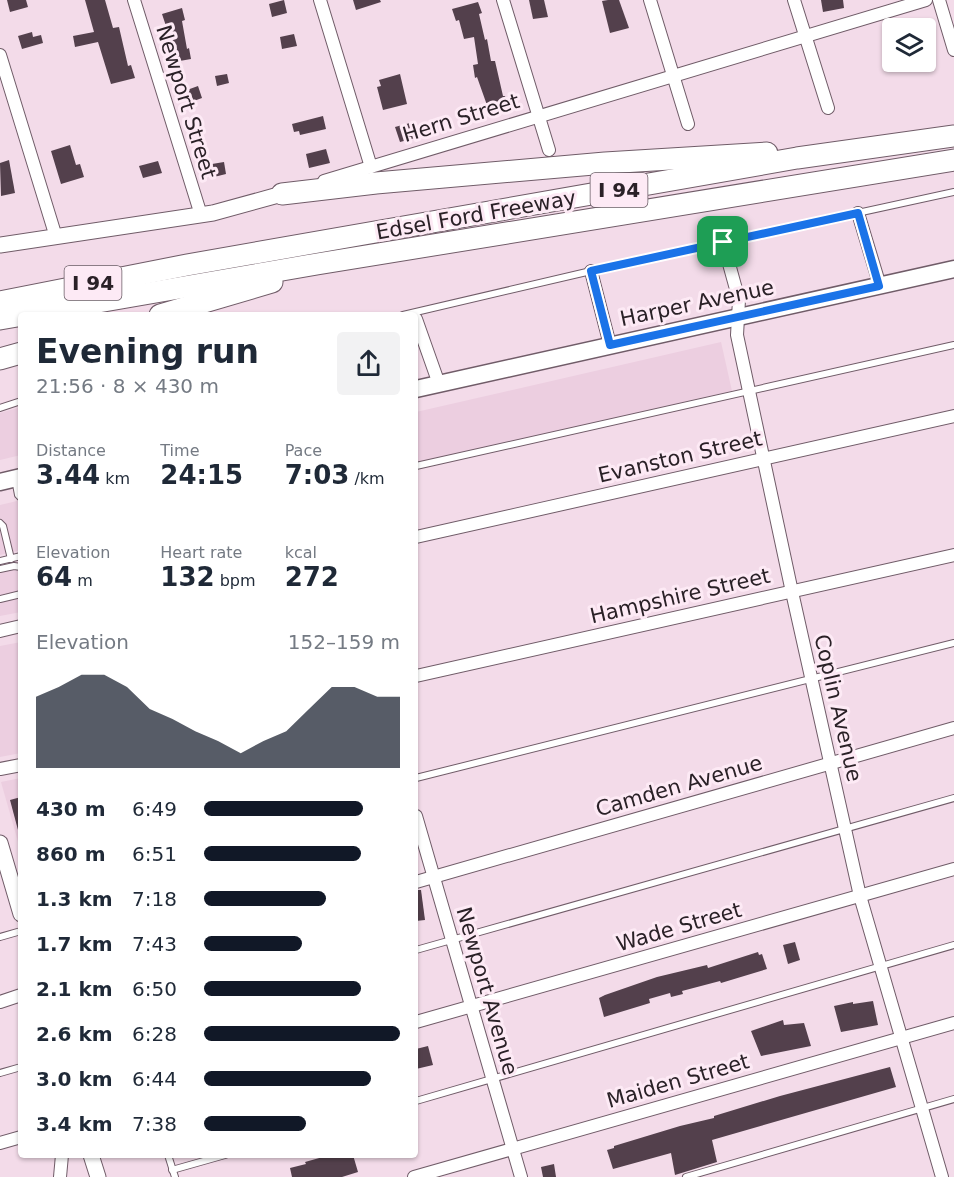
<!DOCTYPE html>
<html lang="en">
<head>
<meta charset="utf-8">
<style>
  body { margin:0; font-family:"DejaVu Sans",sans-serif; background:#f2f2f3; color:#1f2937; height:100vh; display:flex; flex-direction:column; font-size:22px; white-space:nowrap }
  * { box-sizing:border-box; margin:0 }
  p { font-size:20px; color:#747a83 }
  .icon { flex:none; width:33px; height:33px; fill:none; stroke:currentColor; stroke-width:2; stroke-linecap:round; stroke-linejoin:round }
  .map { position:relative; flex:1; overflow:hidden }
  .side { position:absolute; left:18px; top:312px; width:400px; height:846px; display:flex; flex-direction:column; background:#fff; border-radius:6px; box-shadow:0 2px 4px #0004 }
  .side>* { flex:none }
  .controls { position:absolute; left:882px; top:18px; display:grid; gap:12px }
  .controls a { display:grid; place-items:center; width:54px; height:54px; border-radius:6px; background:#fff; box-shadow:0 2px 4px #0004; font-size:30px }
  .pin { position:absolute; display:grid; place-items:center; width:51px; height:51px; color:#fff; margin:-26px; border-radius:12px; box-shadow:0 3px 9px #0006 }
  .round { display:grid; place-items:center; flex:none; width:63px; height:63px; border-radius:6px; background:#f2f2f3 }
  .head { display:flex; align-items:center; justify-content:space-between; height:102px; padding:0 18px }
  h1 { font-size:33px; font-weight:800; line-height:45px }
  .figures { display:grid; grid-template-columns:repeat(3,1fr); gap:9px; height:102px; padding:6px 18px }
  .figures div { display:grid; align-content:center }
  .figures b { font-size:26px; font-weight:800 }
  .figures small { font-size:16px; font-weight:400 }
  .figures p { font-size:16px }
  .chart { height:168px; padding:12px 18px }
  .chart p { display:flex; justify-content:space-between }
  .chart svg { width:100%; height:108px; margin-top:6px; fill:#111827; opacity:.7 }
  ul { padding:0 18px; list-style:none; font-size:20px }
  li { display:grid; grid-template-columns:96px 72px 1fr; align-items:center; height:45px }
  li i { height:15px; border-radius:8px; background:#111827 }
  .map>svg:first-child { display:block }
</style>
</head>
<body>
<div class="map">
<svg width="954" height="1177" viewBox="0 0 954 1177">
  <rect width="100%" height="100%" fill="#f3dbe9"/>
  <g fill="#eccee0">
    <path d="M721 342 732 391 416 463V412Z"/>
    <path d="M21 407V455L0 460V413Z"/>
    <path d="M21 500V550L0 555V505Z"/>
    <path d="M21 561V612L0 616V565Z"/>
    <path d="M21 642V753L0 757V646Z"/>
    <path d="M21 778V852L1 782Z"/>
  </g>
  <g fill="#53404c">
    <path d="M7 0H26L28 7 10 12Z"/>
    <path d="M85 0H105L113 28 119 27 128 66 131 65 135 78 111 84 98 42 75 47 73 36 94 32Z"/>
    <path d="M284 0 287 13 272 17 269 4Z"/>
    <path d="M353 0H380L381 2 356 10Z"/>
    <path d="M529 0H544L548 17 533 19Z"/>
    <path d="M608 0H619L629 28 610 33 602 1Z"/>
    <path d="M821 0H843L844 8 823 12Z"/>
    <path d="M478 2 482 13 479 14 485 40 487 39 491 61H495L503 96H505L509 108 493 113 491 107 488 108 477 77 475 78 473 65 478 64 474 37 464 39 459 20 456 21 452 9Z"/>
    <path d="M182 8 185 20 182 21 187 49 189 48 191 59 174 62 169 25 166 26 162 14Z"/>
    <path d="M32 32 33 37 41 35 43 43 22 49 18 36Z"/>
    <path d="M294 34 297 46 282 49 280 37Z"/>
    <path d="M227 74 229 83 217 86 215 76Z"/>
    <path d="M400 74 407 104 383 110 377 87 381 86 379 80Z"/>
    <path d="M198 86 202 98 191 102 187 90Z"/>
    <path d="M323 116 326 129 300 135 299 131 294 132 292 124Z"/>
    <path d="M410 123 415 138 400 142 395 127Z"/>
    <path d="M70 145 76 165 80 164 84 177 61 184 51 151Z"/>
    <path d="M326 149 330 163 309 168 306 154Z"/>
    <path d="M9 160 15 193 1 196 0 163Z"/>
    <path d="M158 161 162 173 143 178 139 166Z"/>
    <path d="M224 162 226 174 214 177 212 164Z"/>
    <path d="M21 797V829L18 830 10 800Z"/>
    <path d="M417 890H421L425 920 416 921Z"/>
    <path d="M795 942 800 960 788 964 783 945Z"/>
    <path d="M758 952 759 955 762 954 767 969 721 983 720 981 682 991 683 994 671 997 670 993 649 999 650 1003 604 1017 599 998 605 995 657 977 707 965 708 968Z"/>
    <path d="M873 1001 878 1025 841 1032 834 1006 853 1002V1004Z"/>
    <path d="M783 1020 784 1025 804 1023 811 1046 761 1056 751 1031Z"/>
    <path d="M428 1046 433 1065 416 1069V1049Z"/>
    <path d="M890 1067 896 1087 712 1140 717 1162 675 1175 671 1153 613 1169 607 1150 614 1148V1146L680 1126 714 1118V1116L780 1096Z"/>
    <path d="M330 1155H353L358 1172 342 1177H292L290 1168 306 1164 305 1162Z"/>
    <path d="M554 1164 556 1177H543L541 1167Z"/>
  </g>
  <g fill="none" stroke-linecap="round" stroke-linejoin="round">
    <g stroke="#705c68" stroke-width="8">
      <g id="service">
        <path d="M403 315 591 271 954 192"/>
        <path d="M0 408 21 401"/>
        <path d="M416 466 954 345"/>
        <path d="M15 479 18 495 21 498"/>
        <path d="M0 523 3 526 11 559"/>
        <path d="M0 561 21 556"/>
        <path d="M0 569 14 566 21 567"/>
        <path d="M0 599 21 594"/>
        <path d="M416 778 954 643"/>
        <path d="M0 937 21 931"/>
        <path d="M416 950 954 798"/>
        <path d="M0 1073 21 1067"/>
        <path d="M416 1101 954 945"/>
        <path d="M168 1155 175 1177"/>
        <path d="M172 1170 225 1155"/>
        <path d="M686 1177 954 1099"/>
      </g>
    </g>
    <g stroke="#705c68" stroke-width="14">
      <g id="minor">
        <path d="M134 0 201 215"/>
        <path d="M320 0 371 167"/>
        <path d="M503 0 549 150"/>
        <path d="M650 0 688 124"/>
        <path d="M794 0 828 108"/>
        <path d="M939 0 954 50"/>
        <path d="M0 55 56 237"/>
        <path d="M324 181 926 0"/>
        <path d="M858 213 880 286"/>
        <path d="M723 242 739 300 737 335 792 592 860 896 942 1177"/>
        <path d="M591 271 610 345"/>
        <path d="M416 319 439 384"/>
        <path d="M416 537 954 416"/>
        <path d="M0 631 21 626"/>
        <path d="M416 676 954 555"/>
        <path d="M0 769 21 765"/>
        <path d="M416 816 521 1177"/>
        <path d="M416 882 954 728"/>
        <path d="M0 1002 21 995"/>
        <path d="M416 1022 954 869"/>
        <path d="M0 1143 21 1137"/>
        <path d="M60 1177 62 1155"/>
        <path d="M414 1177 954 1023"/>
      </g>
    </g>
    <g stroke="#705c68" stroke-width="17">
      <g id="tertiary">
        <path d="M0 245 213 213 282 194"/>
        <path d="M0 843 21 914"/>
        <path d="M91 1155 98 1177"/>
      </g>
    </g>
    <g stroke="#705c68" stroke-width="19">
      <g id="secondary">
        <path d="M416 389 954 269"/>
        <path d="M0 482 21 477"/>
      </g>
    </g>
    <g stroke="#705c68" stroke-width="23">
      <g id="motorway">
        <path d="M282 194 376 183 605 163 767 153"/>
        <path d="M0 302 187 265 797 158 954 136"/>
        <path d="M160 315 272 282"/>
        <path d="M0 319 317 264 954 160"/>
        <path d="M0 359 21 353"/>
      </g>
    </g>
    <use href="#service" stroke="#fff" stroke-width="6"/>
    <use href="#minor" stroke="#fff" stroke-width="12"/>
    <use href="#tertiary" stroke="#fff" stroke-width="15"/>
    <use href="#secondary" stroke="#fff" stroke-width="16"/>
    <use href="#motorway" stroke="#fff" stroke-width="21"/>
  </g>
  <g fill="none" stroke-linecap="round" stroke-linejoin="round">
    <g stroke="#fff" stroke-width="12">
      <path id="route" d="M858 213 879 286 610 345 591 271Z"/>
    </g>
    <use href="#route" stroke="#1a73e8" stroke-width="8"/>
  </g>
  <g text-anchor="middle" stroke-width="6" stroke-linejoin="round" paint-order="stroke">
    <g fill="#fdeaf5" stroke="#695d65" stroke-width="1.5">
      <rect x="590.5" y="173" width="57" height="34" rx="4.5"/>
      <rect x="64.5" y="266" width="57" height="34" rx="4.5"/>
    </g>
    <g font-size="20" font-weight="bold" fill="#2a2127">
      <text x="619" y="197">I 94</text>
      <text x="93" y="290">I 94</text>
    </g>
    <g font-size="21" fill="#2a2127" stroke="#fdeaf5">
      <text transform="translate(186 102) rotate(73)" y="7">Newport Street</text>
      <text transform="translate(461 118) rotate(-17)" y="7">Hern Street</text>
      <text transform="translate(476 215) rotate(-10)" y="7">Edsel Ford Freeway</text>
      <text transform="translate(697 303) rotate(-12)" y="7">Harper Avenue</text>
      <text transform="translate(680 457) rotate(-13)" y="7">Evanston Street</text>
      <text transform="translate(680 596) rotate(-13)" y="7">Hampshire Street</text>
      <text transform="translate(838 708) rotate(77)" y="7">Coplin Avenue</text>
      <text transform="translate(679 786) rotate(-16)" y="7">Camden Avenue</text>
      <text transform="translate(679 927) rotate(-16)" y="7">Wade Street</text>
      <text transform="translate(487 991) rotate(74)" y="7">Newport Avenue</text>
      <text transform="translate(678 1081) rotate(-16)" y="7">Maiden Street</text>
    </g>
  </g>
</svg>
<div class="controls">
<a><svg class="icon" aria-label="layers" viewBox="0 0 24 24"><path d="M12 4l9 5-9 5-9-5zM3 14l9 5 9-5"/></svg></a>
</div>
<div class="pin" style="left:723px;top:242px;background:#1e9e55"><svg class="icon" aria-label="arrive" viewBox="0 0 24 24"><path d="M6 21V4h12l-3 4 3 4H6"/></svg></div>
<section class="side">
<div class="head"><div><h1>Evening run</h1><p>21:56 · 8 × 430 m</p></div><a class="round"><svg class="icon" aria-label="share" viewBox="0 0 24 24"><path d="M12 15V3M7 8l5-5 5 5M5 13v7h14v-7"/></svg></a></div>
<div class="figures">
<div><p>Distance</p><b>3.44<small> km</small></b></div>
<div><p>Time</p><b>24:15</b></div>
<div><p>Pace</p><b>7:03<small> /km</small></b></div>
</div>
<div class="figures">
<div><p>Elevation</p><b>64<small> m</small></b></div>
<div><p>Heart rate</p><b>132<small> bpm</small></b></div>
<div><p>kcal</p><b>272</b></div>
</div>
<div class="chart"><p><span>Elevation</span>152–159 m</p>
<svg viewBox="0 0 160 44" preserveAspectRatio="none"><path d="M0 44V15L10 11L20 6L30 6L40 11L50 20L60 24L70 29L80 33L90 38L100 33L110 29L120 20L130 11L140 11L150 15L160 15V44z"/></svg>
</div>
<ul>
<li><b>430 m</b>6:49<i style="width:81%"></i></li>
<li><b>860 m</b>6:51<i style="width:80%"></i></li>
<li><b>1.3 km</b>7:18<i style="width:62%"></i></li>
<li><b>1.7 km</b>7:43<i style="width:50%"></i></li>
<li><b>2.1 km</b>6:50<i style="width:80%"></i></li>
<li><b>2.6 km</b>6:28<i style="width:100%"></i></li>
<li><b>3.0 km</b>6:44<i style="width:85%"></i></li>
<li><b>3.4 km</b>7:38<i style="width:52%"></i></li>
</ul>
</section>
</div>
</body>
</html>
